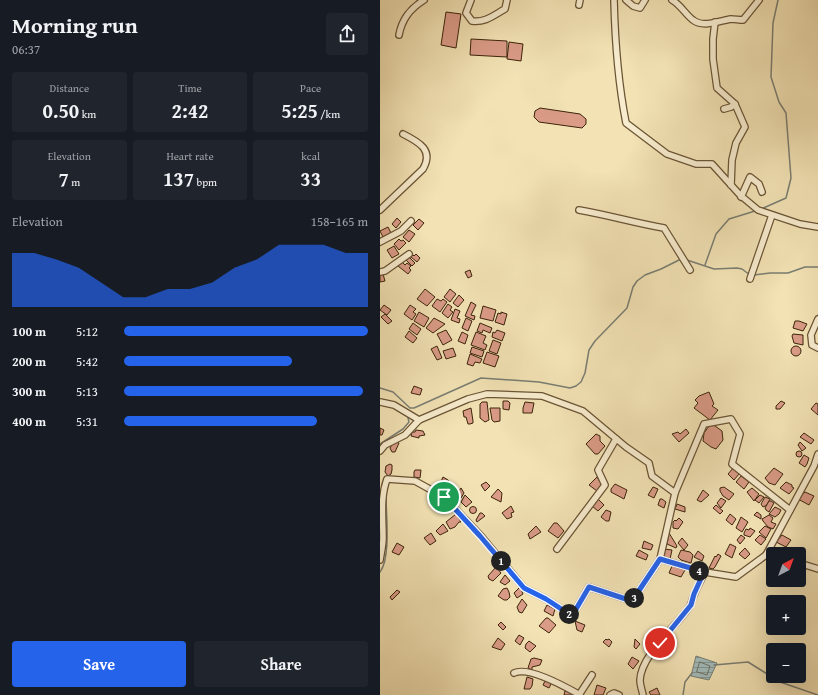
<!DOCTYPE html>
<html lang="en">
<head>
<meta charset="utf-8">
<style>
  body { margin:0; font-family:"Gentium Book Plus",serif; background:#20242c; color:#f1f3f6; height:100vh; display:flex; flex-direction:column; font-size:15px; white-space:nowrap }
  * { box-sizing:border-box; margin:0 }
  p { font-size:13px; color:#9ea1a6 }
  .icon { flex:none; width:22px; height:22px; fill:none; stroke:currentColor; stroke-width:2; stroke-linecap:round; stroke-linejoin:round }
  .map { position:relative; flex:1; overflow:hidden }
  .drawer { display:flex; flex-direction:column; background:#171b24; width:380px }
  .drawer>* { flex:none }
  .needle { width:26px; rotate:41deg }
  .controls { position:absolute; left:386px; top:547px; display:grid; gap:8px }
  .controls a { display:grid; place-items:center; width:40px; height:40px; border-radius:4px; background:#171b24; box-shadow:0 4px 16px #0002; font-size:20px }
  .pin { position:absolute; display:grid; place-items:center; width:34px; height:34px; color:#fff; margin:-17px; border:2px solid #fff; border-radius:50%; box-shadow:0 1px 4px #0007 }
  .km { position:absolute; width:20px; height:20px; margin:-10px; border-radius:50%; background:#222; color:#fff; font-size:11px; line-height:20px; text-align:center }
  .round { display:grid; place-items:center; flex:none; width:42px; height:42px; border-radius:4px; background:#20242c }
  .summary { display:flex; align-items:center; justify-content:space-between; height:68px; padding:0 12px }
  h1 { font-size:22px; font-weight:600; line-height:30px }
  .figures { display:grid; grid-template-columns:repeat(3,1fr); gap:6px; height:68px; padding:4px 12px }
  .figures div { display:grid; align-content:center; border-radius:4px; background:#20242c; text-align:center }
  .figures b { font-size:20px; font-weight:600 }
  .figures small { font-size:11px; font-weight:400 }
  .figures p { font-size:11px }
  .chart { height:112px; padding:8px 12px }
  .chart p { display:flex; justify-content:space-between }
  .chart svg { width:100%; height:72px; margin-top:4px; fill:#2563eb; opacity:.7 }
  .action { display:flex; gap:8px; margin-top:auto; padding:8px 12px }
  .action a { flex:1; height:46px; border-radius:4px; background:#2563eb; color:#fff; font-size:16px; font-weight:600; line-height:46px; text-align:center }
  .action a+a { background:#20242c; color:#f1f3f6 }
  ul { padding:0 12px; list-style:none; font-size:13px }
  li { display:grid; grid-template-columns:64px 48px 1fr; align-items:center; height:30px }
  li i { height:10px; border-radius:5px; background:#2563eb }
  main { display:flex; flex:1; min-height:0 }
  .map>svg:first-child { display:block }
</style>
</head>
<body>
<main>
<section class="drawer">
<div class="summary"><div><h1>Morning run</h1><p>06:37</p></div><a class="round"><svg class="icon" aria-label="share" viewBox="0 0 24 24"><path d="M12 15V3M7 8l5-5 5 5M5 13v7h14v-7"/></svg></a></div>
<div class="figures">
<div><p>Distance</p><b>0.50<small> km</small></b></div>
<div><p>Time</p><b>2:42</b></div>
<div><p>Pace</p><b>5:25<small> /km</small></b></div>
</div>
<div class="figures">
<div><p>Elevation</p><b>7<small> m</small></b></div>
<div><p>Heart rate</p><b>137<small> bpm</small></b></div>
<div><p>kcal</p><b>33</b></div>
</div>
<div class="chart"><p><span>Elevation</span>158–165 m</p>
<svg viewBox="0 0 160 44" preserveAspectRatio="none"><path d="M0 44V11L10 11L20 15L30 20L40 29L50 38L60 38L70 33L80 33L90 29L100 20L110 15L120 6L130 6L140 6L150 11L160 11V44z"/></svg>
</div>
<ul>
<li><b>100 m</b>5:12<i style="width:100%"></i></li>
<li><b>200 m</b>5:42<i style="width:69%"></i></li>
<li><b>300 m</b>5:13<i style="width:98%"></i></li>
<li><b>400 m</b>5:31<i style="width:79%"></i></li>
</ul>
<div class="action"><a>Save</a><a>Share</a></div>
</section>
<div class="map">
<svg width="438" height="695" viewBox="0 0 438 695">
  <defs>
    <pattern id="water-rules" width="6" height="5" patternUnits="userSpaceOnUse"><rect width="6" height="5" fill="#a1bab9"/><path d="M0 2.5h6" fill="none" stroke="#849795"/></pattern>
  </defs>
  <rect width="100%" height="100%" fill="#f2e2b4"/>
  <filter id="stains"><feTurbulence type="fractalNoise" baseFrequency=".005" numOctaves="4"/><feColorMatrix values="0 0 0 0 .2 0 0 0 0 .09 0 0 0 0 .02 0 0 0 .5 -.17"/></filter>
  <radialGradient id="worn" r=".72"><stop offset=".6" stop-color="#630" stop-opacity="0"/><stop offset="1" stop-color="#630" stop-opacity=".3"/></radialGradient>
  <path fill="url(#water-rules)" stroke="#797e73" d="M316 656 337 663 329 680 311 676Z"/>
  <g fill="none" stroke-linecap="round" stroke-linejoin="round">
    <path stroke="#6e6f62" stroke-width="1" d="M320 662 330 666 327 675 317 672Z"/>
    <g stroke="#797e73" stroke-width="1.5">
      <path d="M381 209 406 198 411 178 406 113 399 102 391 77 393 23 398 0"/>
      <path d="M307 260 334 269 357 268 362 269 370 275"/>
      <path d="M325 265 336 234 349 219 375 211"/>
      <path d="M374 275 390 273H408L425 267H438"/>
      <path d="M0 388 13 392 30 408H34L101 378 159 382 190 388 196 386 201 382 205 373 209 350 215 341 247 308 253 287 257 281 265 275 281 269 301 259"/>
      <path d="M0 444 23 429 29 422 28 418"/>
      <path d="M0 572C11 558 6 515 6 496"/>
      <path d="M334 665 368 662 400 682 438 695"/>
      <path d="M303 695 305 682 312 673"/>
    </g>
  </g>
  <g fill="#da9b87" stroke="#3c240b">
    <path d="M66 12 81 14 76 48 61 45Z"/>
    <path d="M91 39 127 41V57L90 55Z"/>
    <path d="M129 42 143 44 141 61 127 59Z"/>
    <path d="M160 108 200 114 206 119V124L202 128 159 122 154 117 155 111Z"/>
    <path d="M17 218 21 222 16 228 12 224Z"/>
    <path d="M39 219 44 223 38 230 33 225Z"/>
    <path d="M8 227 11 233 3 237 0 231Z"/>
    <path d="M29 230 35 234 29 242 23 237Z"/>
    <path d="M19 239 21 241 23 240 26 243 19 250 14 244Z"/>
    <path d="M14 246 19 254 12 258 7 250Z"/>
    <path d="M36 254 40 258 37 262 31 257 33 255 34 256Z"/>
    <path d="M29 257 35 263 32 266 26 260Z"/>
    <path d="M22 262 25 265 27 263 31 266 29 268 31 270 28 274 18 266Z"/>
    <path d="M90 270 92 276 88 278 85 272Z"/>
    <path d="M3 274 5 281 0 282V275Z"/>
    <path d="M45 289 55 297 47 306 37 299Z"/>
    <path d="M70 289 76 294 70 302 64 297Z"/>
    <path d="M79 295 84 300 78 307 73 303Z"/>
    <path d="M57 299 61 301 63 299 67 302 60 312 52 306Z"/>
    <path d="M91 302 96 305 91 315 95 316 94 320 85 316Z"/>
    <path d="M68 304 72 307 70 310 73 312 68 318 62 313Z"/>
    <path d="M4 305 11 310 7 315 0 310Z"/>
    <path d="M30 305 36 309 33 312 36 314 32 320 24 314Z"/>
    <path d="M103 306 116 310 113 321 100 318Z"/>
    <path d="M75 309 80 311 77 318 80 319 79 323 71 320Z"/>
    <path d="M39 312 49 318 44 327 34 321Z"/>
    <path d="M121 312 127 314 124 325 115 322 118 313 121 314Z"/>
    <path d="M5 314 12 321 8 324 1 317Z"/>
    <path d="M54 318 65 324 53 333 46 328Z"/>
    <path d="M86 318 92 321 88 331 82 328Z"/>
    <path d="M415 321H419L427 324 423 331 413 328Z"/>
    <path d="M33 323 41 329 37 335 29 329Z"/>
    <path d="M100 323 112 328 110 333 103 330 102 333 97 331Z"/>
    <path d="M66 330 72 340 63 345 57 334Z"/>
    <path d="M117 330 125 333 122 341 112 337 113 332 115 333Z"/>
    <path d="M29 331 37 338 33 343 25 337Z"/>
    <path d="M82 332 88 335 85 344 78 341Z"/>
    <path d="M96 332 106 336 103 343 107 345 105 350 91 345Z"/>
    <path d="M413 334 423 335V345L414 343 412 336Z"/>
    <path d="M113 340 121 343 117 354 109 351Z"/>
    <circle cx="416" cy="351" r="5"/>
    <path d="M57 346 62 358 57 360 51 349Z"/>
    <path d="M92 347 104 351 102 357 90 353Z"/>
    <path d="M73 348 76 356 66 359 63 351Z"/>
    <path d="M107 352 119 356 115 367 103 363Z"/>
    <path d="M90 354 102 359 100 363 95 362 93 366 87 364Z"/>
    <path d="M34 386 42 389 40 395 31 393Z"/>
    <path d="M329 392 334 404 332 406 338 410 330 420 314 408 318 403 315 400 319 396Z"/>
    <path d="M123 401H128L130 403 129 410 123 409Z"/>
    <path d="M401 401 405 403 400 409H396V406Z"/>
    <path d="M102 402H107L109 420 105 422 100 418V404Z"/>
    <path d="M145 402 154 403 152 413H143V408Z"/>
    <path d="M436 403 438 404V415L431 409Z"/>
    <path d="M91 408 93 421V423L90 424H88L86 417H84L83 411Z"/>
    <path d="M110 408H120V421L114 422 112 420Z"/>
    <path d="M331 423 342 431 343 440 336 449 331 447 323 441 324 433Z"/>
    <path d="M0 428 4 430 2 435H0Z"/>
    <path d="M306 429 309 433 299 442 292 434 298 432 300 434Z"/>
    <path d="M36 430 43 431 45 435 39 436V438L31 436 32 432H35Z"/>
    <path d="M424 433 434 440 431 444 420 437Z"/>
    <path d="M216 434 220 436V441L225 446 218 454H215L206 444Z"/>
    <path d="M15 440 19 443 15 452H12L10 448Z"/>
    <path d="M420 442 426 448 422 451 418 445Z"/>
    <circle cx="419" cy="454" r="3"/>
    <path d="M424 455 429 458 427 464 425 467 419 463Z"/>
    <path d="M10 464 12 465V470L11 474 8 476 5 472 6 466Z"/>
    <path d="M354 467 359 474 354 480 348 474Z"/>
    <path d="M394 468 403 474 395 485 389 483 385 478Z"/>
    <path d="M35 470H41L40 478 34 477V472Z"/>
    <path d="M361 476 369 482 364 489 356 482Z"/>
    <path d="M63 477 68 480 70 485 66 489 64 488 60 484Z"/>
    <path d="M217 477 222 485 217 491 209 485Z"/>
    <path d="M106 482 110 486 105 491 101 485Z"/>
    <path d="M406 482 412 485V487L414 488 409 494 400 488Z"/>
    <path d="M235 484 247 490 244 499 231 492V489Z"/>
    <path d="M273 487 278 489 274 498 268 495Z"/>
    <path d="M344 487 354 494 349 500 343 496 340 491V488Z"/>
    <path d="M81 488 84 493 81 498 76 495Z"/>
    <path d="M372 488 379 494 374 501 367 492Z"/>
    <path d="M118 489 122 493 121 502 111 497Z"/>
    <path d="M323 490 329 495 321 502 317 500Z"/>
    <path d="M425 492 434 496 429 505 418 499Z"/>
    <path d="M85 495 92 502 86 507 81 502Z"/>
    <path d="M380 495 384 497 379 503 375 500Z"/>
    <path d="M385 497 390 499 387 505 383 507 381 504Z"/>
    <path d="M341 498 346 501 341 508 337 503Z"/>
    <path d="M218 499 224 505 218 511 212 506Z"/>
    <path d="M280 499H282L286 502 284 508 278 505Z"/>
    <path d="M389 501H391L394 503 389 512 386 510 385 508Z"/>
    <path d="M297 504 305 507V512L295 509Z"/>
    <path d="M336 505 343 511 340 514 333 508Z"/>
    <path d="M131 506 134 512 131 513 132 517 127 519 122 513Z"/>
    <circle cx="93" cy="510" r="3.5"/>
    <path d="M395 507 401 510 399 514 395 517 389 514Z"/>
    <path d="M226 510 231 512 229 521H226L221 517Z"/>
    <path d="M377 512 381 515V519L374 515Z"/>
    <path d="M100 513H102L105 516 97 522 96 520Z"/>
    <path d="M76 514 81 522H79L75 527 70 529 66 522Z"/>
    <path d="M350 514 356 519 352 525 346 520Z"/>
    <path d="M389 515 393 518 391 522 396 524 393 529 388 527 383 521 382 519Z"/>
    <path d="M361 517 368 522 362 532 356 528Z"/>
    <path d="M299 518 303 522 298 529 293 528V522L295 520 296 521Z"/>
    <path d="M174 523H177L184 531 178 538 168 531Z"/>
    <path d="M63 524 68 531 60 535 56 531Z"/>
    <path d="M156 526 161 532 150 539 148 534Z"/>
    <path d="M385 526 391 529 386 538 379 532Z"/>
    <path d="M370 528 375 531 370 537 364 535V533L366 529 369 530Z"/>
    <path d="M51 533 56 541 50 545 44 538Z"/>
    <path d="M289 533 297 546 296 548 287 544Z"/>
    <path d="M361 535 365 538 360 544 357 540Z"/>
    <path d="M380 535 386 539 381 545 375 540Z"/>
    <path d="M402 535 411 540 406 547 396 542Z"/>
    <path d="M302 538 308 545 304 550 298 543Z"/>
    <path d="M264 541 273 545 271 550 262 548Z"/>
    <path d="M17 543 24 547 19 555 12 552Z"/>
    <path d="M350 544 356 547 352 558 345 554Z"/>
    <path d="M365 548 370 554 365 559 359 554Z"/>
    <path d="M284 549 292 550 290 559 283 557Z"/>
    <path d="M259 550 268 555 266 560 256 556Z"/>
    <path d="M301 550 310 552 313 555 311 563 301 560 298 557Z"/>
    <path d="M318 551 324 556 322 561 314 557Z"/>
    <path d="M338 554 341 556 335 567 333 569 329 568 335 556 336 557Z"/>
    <path d="M292 566 305 570 301 577 289 573Z"/>
    <path d="M116 567 121 573 113 581 109 579 108 576Z"/>
    <path d="M125 575 130 581 125 585 120 582Z"/>
    <path d="M140 587 143 594 137 598 134 593Z"/>
    <path d="M127 588 129 592 130 597 127 600H124L118 596 123 589Z"/>
    <path d="M17 590 20 592 12 600 10 597Z"/>
    <path d="M142 599 147 605 142 613 139 612 137 607Z"/>
    <path d="M167 605 175 609 173 616 164 611Z"/>
    <path d="M166 618H168L176 625 169 633 159 626Z"/>
    <path d="M195 621 205 625 202 632 197 630Z"/>
    <path d="M121 622 126 627 123 630 118 625Z"/>
    <path d="M139 635 144 638 140 645 135 641Z"/>
    <path d="M118 638 125 644 121 650 112 647Z"/>
    <path d="M226 639 227 640 229 639 232 642 229 647 223 642Z"/>
    <path d="M255 639 260 644 256 649 254 647Z"/>
    <path d="M149 641 156 646 150 652 145 648 146 644Z"/>
    <path d="M252 657 259 661 253 669 248 664Z"/>
    <path d="M154 658 162 660 160 665 152 667V670L148 668 151 659Z"/>
    <path d="M147 677 153 679 152 686 150 689H144Z"/>
    <path d="M166 679 172 682 169 688 163 685Z"/>
    <path d="M217 685 226 688 223 695H214Z"/>
    <path d="M277 688 280 695H271L269 692Z"/>
    <path d="M185 691 192 693 195 695H184Z"/>
  </g>
  <g fill="none" stroke-linecap="round" stroke-linejoin="round">
    <g stroke="#6a5435" stroke-width="8">
      <g id="street">
        <path d="M91 0 86 13 92 21C105 23 114 15 125 9L127 0"/>
        <path d="M234 0C235 41 238 82 246 123L287 154 316 164H332L360 195 378 210 420 224 438 227"/>
        <path d="M246 0 253 6 260 8 265 0"/>
        <path d="M292 0C301 5 305 14 313 20 323 28 339 21 351 19 355 19 359 20 363 20L379 0"/>
        <path d="M199 5 200 0"/>
        <path d="M335 22 333 39V59L337 88 355 104 365 127 356 143 352 160 351 185"/>
        <path d="M19 35C22 19 30 9 44 0"/>
        <path d="M344 109 351 107 355 104"/>
        <path d="M361 197 370 177 379 184 382 192"/>
        <path d="M0 210 43 169C54 150 39 142 23 134"/>
        <path d="M199 210C228 215 255 223 284 228L310 270"/>
        <path d="M0 242 21 231 31 221"/>
        <path d="M0 272 5 271 29 254"/>
        <path d="M370 279 392 215"/>
        <path d="M438 319 431 335 432 345 438 348"/>
        <path d="M0 402 14 405 39 420 88 399 107 394 162 396 203 411 246 447 269 463 272 476 295 493 280 559 325 572 356 577 386 555 393 556"/>
        <path d="M0 451 5 445 25 435 39 420"/>
        <path d="M295 493 324 424 351 419 360 434 352 464 410 510"/>
        <path d="M177 549 225 485 218 470 236 439"/>
        <path d="M386 555 434 466 438 454"/>
        <path d="M0 560C1 553 3 545 3 538 3 517 0 498 7 479L35 481 64 497 101 536 144 588 166 599 192 616 209 587 252 601 280 559"/>
        <path d="M419 563 438 569"/>
        <path d="M134 673C148 666 186 687 200 695"/>
        <path d="M199 695 212 675"/>
        <path d="M230 695 234 693 239 695"/>
        <path d="M263 695C262 690 260 685 260 680 261 655 296 627 310 606 312 603 312 599 314 595 317 587 321 580 325 572"/>
      </g>
    </g>
    <use href="#street" stroke="#f7ecce" stroke-width="5.5"/>
  </g>
  <g fill="none" stroke-linecap="round" stroke-linejoin="round">
    <g stroke="#fff" stroke-width="8">
      <path id="route" d="M64 497 100 536 144 588 166 599 192 616 209 587 252 601 280 559 324 572 314 594 311 605 280 643"/>
    </g>
    <use href="#route" stroke="#2563eb" stroke-width="5"/>
  </g>
  <rect width="100%" height="100%" filter="url(#stains)"/>
  <rect width="100%" height="100%" fill="url(#worn)"/>
</svg>
<div class="controls">
<a><svg class="needle" viewBox="-14 -14 28 28"><path d="M0-13l5 13h-10z" fill="#e53935"/><path d="M0 13l5-13h-10z" fill="#9ea1a6"/></svg></a>
<a>+</a>
<a>−</a>
</div>
<div class="pin" style="left:64px;top:497px;background:#1e9e55"><svg class="icon" aria-label="arrive" viewBox="0 0 24 24"><path d="M6 21V4h12l-3 4 3 4H6"/></svg></div>
<div class="pin" style="left:280px;top:643px;background:#d93025"><svg class="icon" aria-label="check" viewBox="0 0 24 24"><path d="M5 12l5 5 9-10"/></svg></div>
<b class="km" style="left:121px;top:561px">1</b>
<b class="km" style="left:189px;top:614px">2</b>
<b class="km" style="left:254px;top:598px">3</b>
<b class="km" style="left:319px;top:571px">4</b>
</div>
</main>
</body>
</html>
